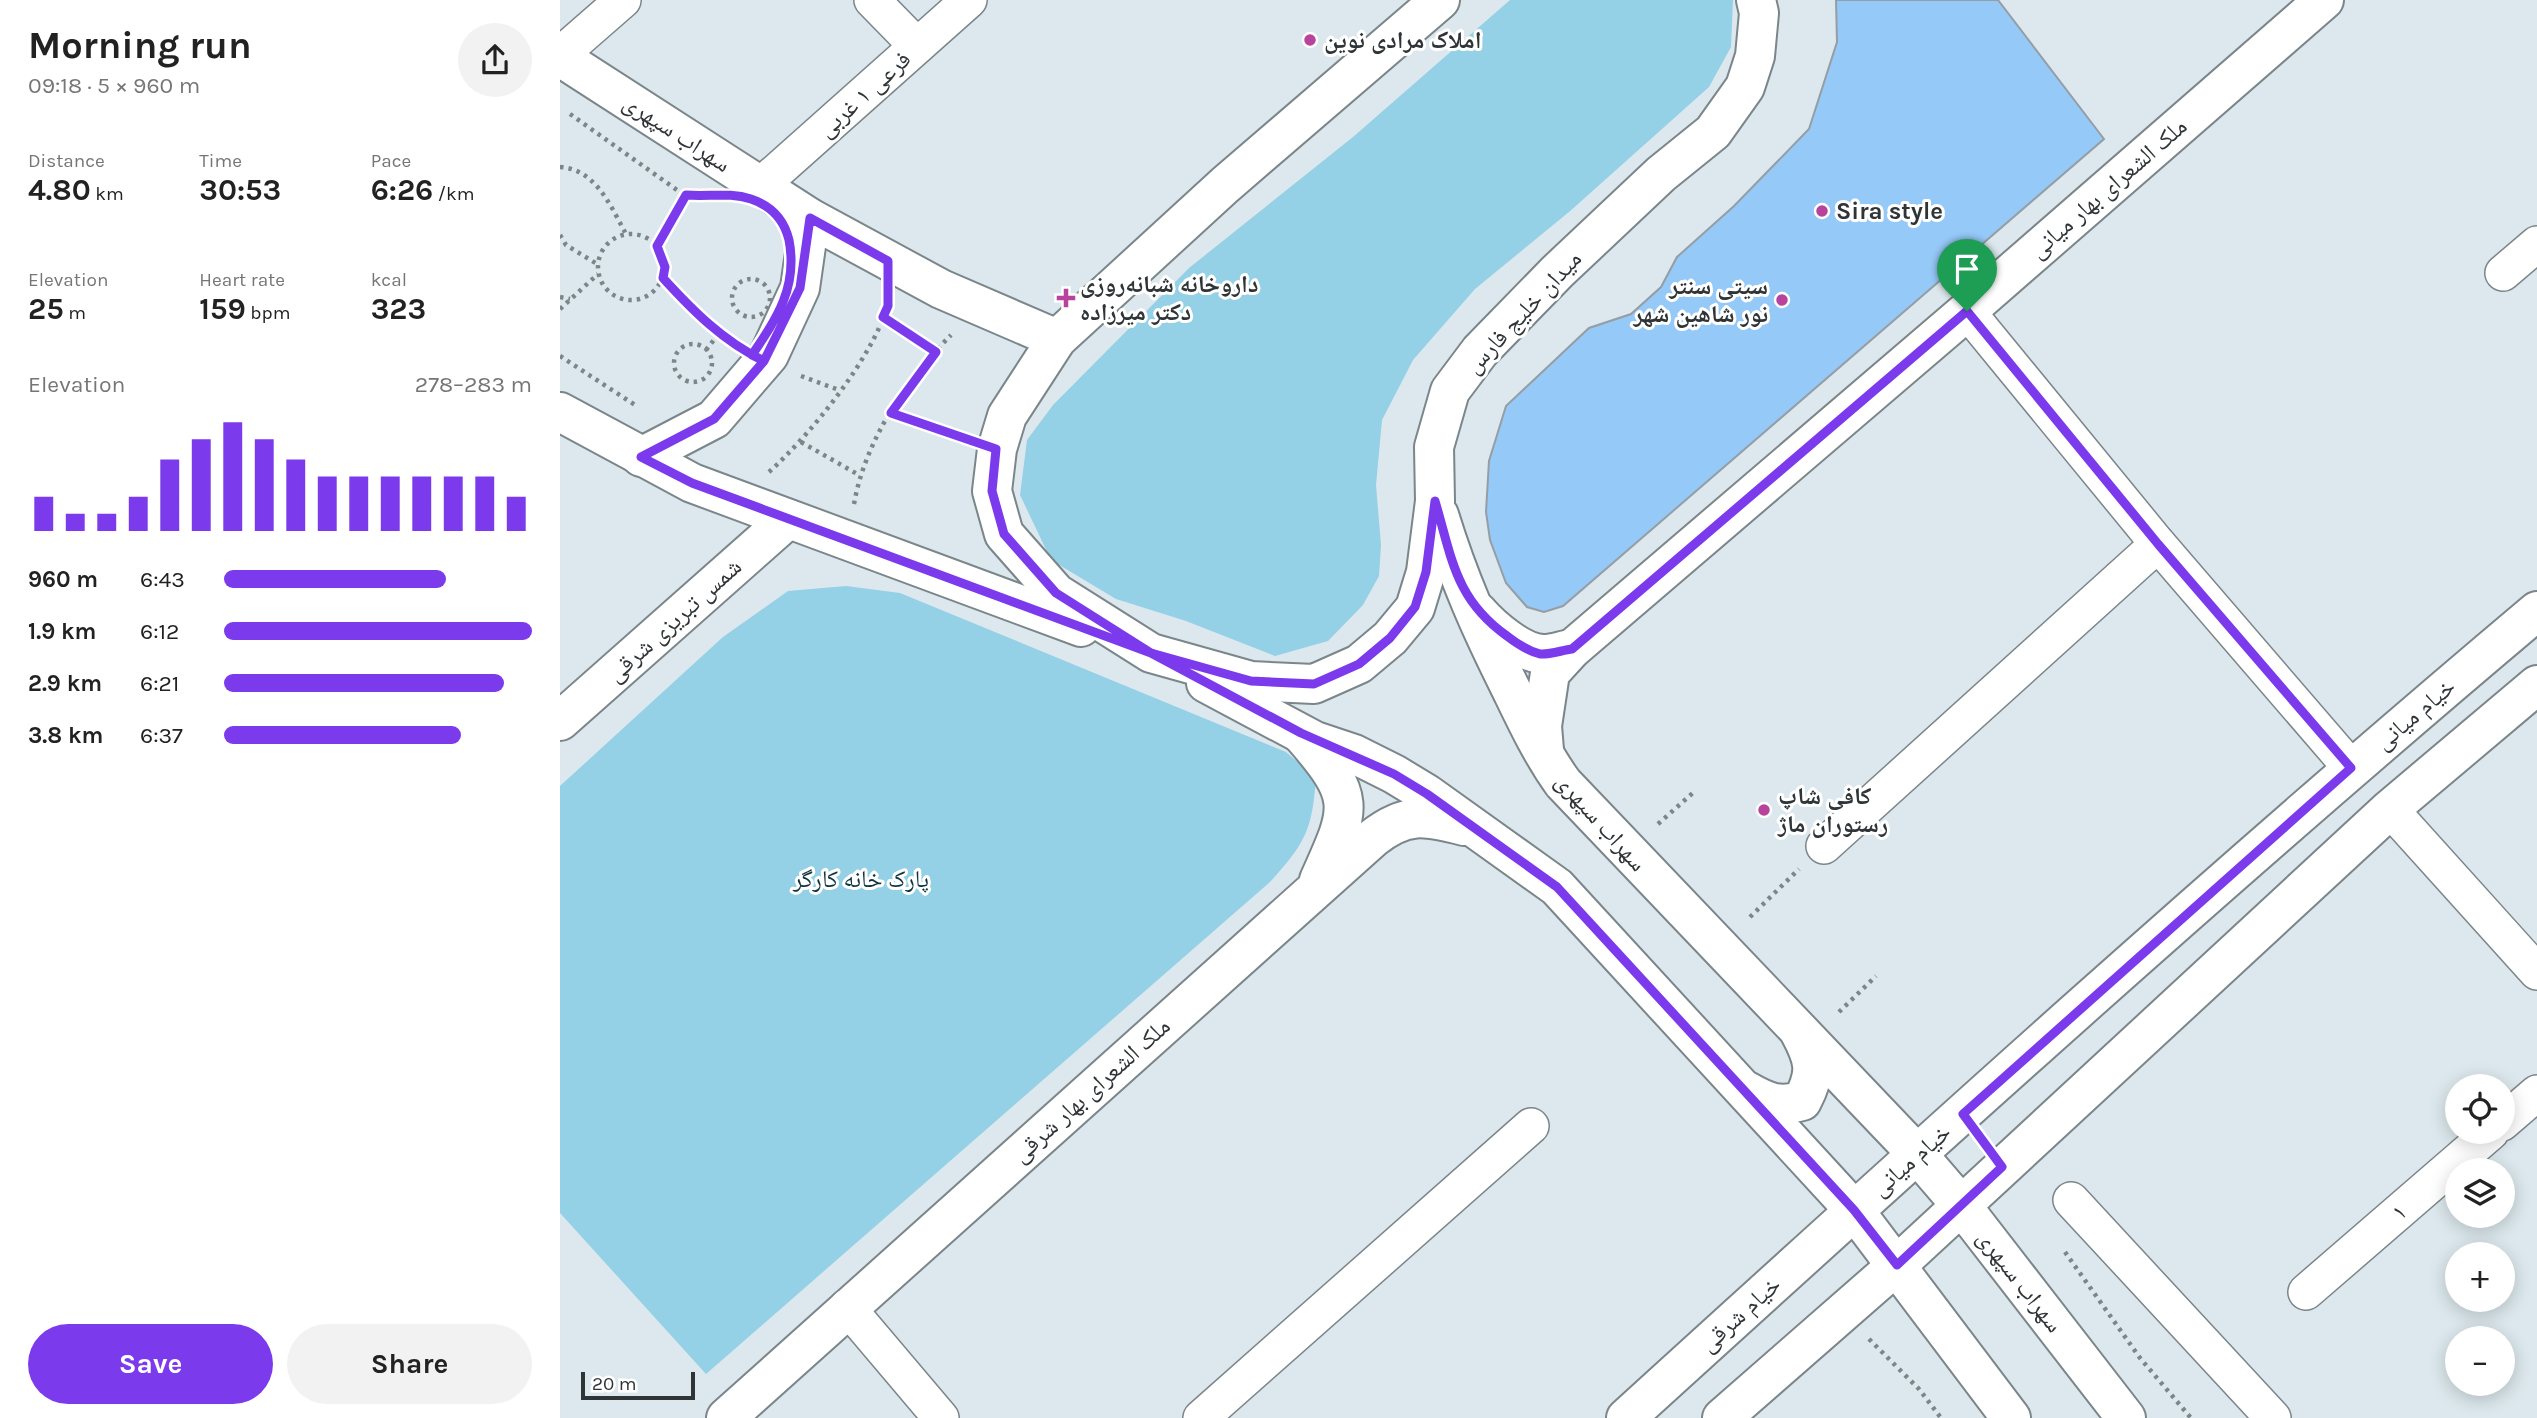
<!DOCTYPE html>
<html lang="en">
<head>
<meta charset="utf-8">
<style>
  body { margin:0; font-family:Karla,"Noto Naskh Arabic",sans-serif; background:#f2f2f2; color:#222; height:100vh; display:flex; flex-direction:column; font-size:26px; white-space:nowrap }
  * { box-sizing:border-box; margin:0 }
  p { font-size:23px; color:#767676 }
  .icon { flex:none; width:38px; height:38px; fill:none; stroke:currentColor; stroke-width:2; stroke-linecap:round; stroke-linejoin:round }
  .map { position:relative; flex:1; overflow:hidden }
  .sheet { display:flex; flex-direction:column; background:#fff; width:560px }
  .sheet>* { flex:none }
  .controls { position:absolute; left:1885px; top:1074px; display:grid; gap:14px }
  .controls a { display:grid; place-items:center; width:70px; height:70px; border-radius:50%; background:#fff; box-shadow:0 4px 18px #0003; font-size:35px }
  .scale { position:absolute; left:21px; bottom:18px; width:114px; box-sizing:border-box; padding-left:7px; border:4px solid #2f3436; border-top:0; font-size:19px; line-height:24px; white-space:nowrap; color:#2f3436; -webkit-text-stroke:5px #fff; paint-order:stroke }
  .pin { position:absolute; display:grid; place-items:center; width:60px; height:60px; color:#fff; margin:-72px -30px; border-radius:50% 50% 50% 0; rotate:-45deg; box-shadow:0 0 7px #0007 }
  .pin .icon { rotate:45deg }
  .round { display:grid; place-items:center; flex:none; width:74px; height:74px; border-radius:37px; background:#f2f2f2 }
  .headline { display:flex; align-items:center; justify-content:space-between; height:119px; padding:0 28px }
  h1 { font-size:38px; font-weight:700; line-height:52px }
  .metrics { display:grid; grid-template-columns:repeat(3,1fr); gap:10px; height:119px; padding:7px 28px }
  .metrics div { display:grid; align-content:center }
  .metrics b { font-size:30px; font-weight:700 }
  .metrics small { font-size:19px; font-weight:400 }
  .metrics p { font-size:19px }
  .chart { height:196px; padding:14px 28px }
  .chart p { display:flex; justify-content:space-between }
  .chart svg { width:100%; height:126px; margin-top:7px; stroke:#7c3aed; stroke-width:6 }
  .cta { display:flex; gap:14px; margin-top:auto; padding:14px 28px }
  .cta a { flex:1; height:80px; border-radius:42px; background:#7c3aed; color:#fff; font-size:28px; font-weight:700; line-height:80px; text-align:center }
  .cta a+a { background:#f2f2f2; color:#222 }
  ul { padding:0 28px; list-style:none; font-size:23px }
  li { display:grid; grid-template-columns:112px 84px 1fr; align-items:center; height:52px }
  li i { height:18px; border-radius:9px; background:#7c3aed }
  main { display:flex; flex:1; min-height:0 }
  .map>svg:first-child { display:block }
</style>
</head>
<body>
<main>
<section class="sheet">
<div class="headline"><div><h1>Morning run</h1><p>09:18 · 5 × 960 m</p></div><a class="round"><svg class="icon" aria-label="share" viewBox="0 0 24 24"><path d="M12 15V3M7 8l5-5 5 5M5 13v7h14v-7"/></svg></a></div>
<div class="metrics">
<div><p>Distance</p><b>4.80<small> km</small></b></div>
<div><p>Time</p><b>30:53</b></div>
<div><p>Pace</p><b>6:26<small> /km</small></b></div>
</div>
<div class="metrics">
<div><p>Elevation</p><b>25<small> m</small></b></div>
<div><p>Heart rate</p><b>159<small> bpm</small></b></div>
<div><p>kcal</p><b>323</b></div>
</div>
<div class="chart"><p><span>Elevation</span>278–283 m</p>
<svg viewBox="0 0 160 44" preserveAspectRatio="none"><path d="M5 44V32M15 44V38M25 44V38M35 44V32M45 44V19M55 44V12M65 44V6M75 44V12M85 44V19M95 44V25M105 44V25M115 44V25M125 44V25M135 44V25M145 44V25M155 44V32"/></svg>
</div>
<ul>
<li><b>960 m</b>6:43<i style="width:72%"></i></li>
<li><b>1.9 km</b>6:12<i style="width:100%"></i></li>
<li><b>2.9 km</b>6:21<i style="width:91%"></i></li>
<li><b>3.8 km</b>6:37<i style="width:77%"></i></li>
</ul>
<div class="cta"><a>Save</a><a>Share</a></div>
</section>
<div class="map">
<svg width="1977" height="1418" viewBox="0 0 1977 1418">
  <rect width="100%" height="100%" fill="#dce8ed"/>
  <g fill="#94d0e6">
    <path d="M950 0H1173L1171 47 1149 87 1009 212 915 289 853 360 822 420 816 485 821 545 819 576 803 605 768 641 715 656 626 621 556 599 491 560 460 495 467 440 493 405 629 268 793 137Z"/>
    <path d="M286 586 340 593 726 752 756 778C752 831 745 843 710 882L146 1374 0 1213V786L163 637 228 591Z"/>
  </g>
  <path fill="#95c9f8" stroke="#959da5" stroke-width="2" d="M1276 0H1438L1544 139 1003 606 984 612 967 607 946 583 930 540 926 512 929 461 946 406 1029 328 1071 314 1101 287 1117 257 1174 206 1249 129 1277 42Z"/>
  <g fill="none" stroke-linecap="round" stroke-linejoin="round">
    <g stroke="#7b868a" stroke-width="38">
      <g id="street">
        <path d="M312 0 357 46"/>
        <path d="M0 55 63 0"/>
        <path d="M199 187 409 0"/>
        <path d="M1943 273 1977 244"/>
        <path d="M1407 311 1598 544 1791 768"/>
        <path d="M1830 809 1977 972"/>
        <path d="M1264 846 1598 544"/>
        <path d="M1942 1123 1977 1093"/>
        <path d="M1511 1200 1713 1418"/>
        <path d="M1746 1292 1931 1132"/>
        <path d="M287 1307 381 1418"/>
        <path d="M641 1418 971 1126"/>
      </g>
    </g>
    <g stroke="#7b868a" stroke-width="42">
      <g id="secondary">
        <path d="M880 0 665 185 497 339 447 416 437 449 432 491 444 534 496 593 591 653 691 681 754 684 799 664 830 638 855 608 866 572 875 501 874 447 890 391 920 351 997 272 1101 174 1153 132 1185 87 1195 56 1199 13 1196 0"/>
        <path d="M0 57 250 218 381 289 497 339"/>
        <path d="M0 412 132 483 521 627"/>
        <path d="M81 457 154 419 209 355 240 288 250 218"/>
        <path d="M879 515C899 580 921 629 951 689 967 722 982 754 1003 783L1358 1155 1401 1205 1566 1418"/>
        <path d="M917 611C931 627 961 654 984 654 993 654 1003 650 1012 649"/>
        <path d="M646 683 755 741 794 754 834 774 867 794 997 887 1294 1210 1451 1418"/>
        <path d="M0 721 228 519"/>
        <path d="M742 735C797 798 792 807 759 880"/>
        <path d="M984 750 982 726 990 673 1012 649 1407 311 1764 0"/>
        <path d="M1187 1091C1208 1103 1219 1107 1242 1101 1257 1073 1255 1061 1240 1033"/>
        <path d="M166 1418 813 838C846 812 865 816 904 826"/>
        <path d="M1066 1418C1366 1145 1667 872 1977 611"/>
        <path d="M1162 1418 1337 1265 1830 809 1977 685"/>
      </g>
    </g>
    <g stroke="#7d8589" stroke-width="4.5" stroke-dasharray="3.5 5" stroke-linecap="butt">
      <path d="M10 114 117 190 126 195 144 196"/>
      <path d="M0 167C36 169 51 207 66 234"/>
      <circle cx="71" cy="267" r="33"/>
      <path d="M0 235 6 245 37 264"/>
      <path d="M97 246 126 195"/>
      <path d="M103 278 143 322 171 342"/>
      <circle cx="191" cy="298" r="19"/>
      <path d="M0 297 10 299"/>
      <path d="M0 309 38 274"/>
      <path d="M323 317 376 352"/>
      <circle cx="133" cy="363" r="19"/>
      <path d="M146 350 160 332"/>
      <path d="M0 356 75 405"/>
      <path d="M241 376 279 390"/>
      <path d="M331 413 400 436"/>
      <path d="M241 442 299 475"/>
      <path d="M209 472C250 435 313 358 328 304"/>
      <path d="M294 504C305 441 346 380 391 335"/>
      <path d="M1098 824 1135 791"/>
      <path d="M1190 917 1239 869"/>
      <path d="M1279 1012 1316 976"/>
      <path d="M1505 1252 1580 1358 1631 1418"/>
      <path d="M1309 1339 1359 1389 1381 1418"/>
    </g>
    <use href="#street" stroke="#fff" stroke-width="35"/>
    <use href="#secondary" stroke="#fff" stroke-width="38"/>
  </g>
  <g fill="none" stroke-linecap="round" stroke-linejoin="round">
    <g stroke="#fff" stroke-width="14">
      <path id="route" d="M1407 311 1012 649C1003 650 989 655 980 654 969 651 956 643 947 636 895 599 892 558 875 501L866 572 855 607 830 638 799 664 754 684 691 681 591 653 132 483 81 457 154 419 204 361C163 341 133 311 103 278L105 267 97 246 126 195C149 197 169 192 191 199 212 206 224 219 229 240 238 287 217 318 192 355L204 361 240 288 250 218 328 261V306L323 317 376 352 331 413 436 449 432 491 444 534 496 593 591 653 741 733 834 774 867 794 997 887 1294 1210 1337 1265 1442 1167 1403 1114 1791 768 1598 544 1407 311"/>
    </g>
    <use href="#route" stroke="#7c3aed" stroke-width="9"/>
  </g>
  <g fill="#b7439c" stroke="#fff" stroke-width="2.5">
    <circle cx="750" cy="40" r="7"/>
    <circle cx="1262" cy="211" r="7"/>
    <path d="M502.5 287.5h7v7h7v7h-7v7h-7v-7h-7v-7h7z"/>
    <circle cx="1222" cy="300" r="7"/>
    <circle cx="1204" cy="810" r="7"/>
  </g>
  <g text-anchor="middle" stroke-width="6" stroke-linejoin="round" paint-order="stroke">
    <g font-size="24" font-weight="bold" fill="#2f3436" stroke="#fff" text-anchor="start">
      <text x="764" y="48">املاک مرادی نوین</text>
      <text x="1276" y="219">Sira style</text>
      <text x="520" y="292">داروخانه شبانه‌روزی<tspan x="520" dy="28">دکتر میرزاده</tspan></text>
      <text x="1208" y="294" text-anchor="end">سیتی سنتر<tspan x="1208" dy="28">نور شاهین شهر</tspan></text>
      <text x="1218" y="804">کافی شاپ<tspan x="1218" dy="28">رستوران ماژ</tspan></text>
    </g>
    <g font-size="24" fill="#2f3436" stroke="#fff">
      <text transform="translate(304 94) rotate(-42)" y="8">فرعی ۱ غربی</text>
      <text transform="translate(117 133) rotate(33)" y="8">سهراب سپهری</text>
      <text transform="translate(1548 188) rotate(-41)" y="8">ملک الشعرای بهار میانی</text>
      <text transform="translate(963 312) rotate(-47)" y="8">میدان خلیج فارس</text>
      <text transform="translate(114 620) rotate(-42)" y="8">شمس تبریزی شرقی</text>
      <text transform="translate(1855 714) rotate(-40)" y="8">خیام میانی</text>
      <text transform="translate(1041 822) rotate(48)" y="8">سهراب سپهری</text>
      <text transform="translate(531 1090) rotate(-42)" y="8">ملک الشعرای بهار شرقی</text>
      <text transform="translate(1351 1160) rotate(-41)" y="8">خیام میانی</text>
      <text transform="translate(1839 1212) rotate(-41)" y="8">۱</text>
      <text transform="translate(1460 1281) rotate(52)" y="8">سهراب سپهری</text>
      <text transform="translate(1180 1314) rotate(-42)" y="8">خیام شرقی</text>
    </g>
    <g font-size="24" fill="#103541" stroke="#fff">
      <text x="301" y="887">پارک خانه کارگر</text>
    </g>
  </g>
</svg>
<div class="controls">
<a><svg class="icon" aria-label="locate" viewBox="0 0 24 24"><circle cx="12" cy="12" r="6"/><path d="M12 2v4M12 18v4M2 12h4M18 12h4"/></svg></a>
<a><svg class="icon" aria-label="layers" viewBox="0 0 24 24"><path d="M12 4l9 5-9 5-9-5zM3 14l9 5 9-5"/></svg></a>
<a>+</a>
<a>−</a>
</div>
<div class="scale">20 m</div>
<div class="pin" style="left:1407px;top:311px;background:#1e9e55"><svg class="icon" aria-label="arrive" viewBox="0 0 24 24"><path d="M6 21V4h12l-3 4 3 4H6"/></svg></div>
</div>
</main>
</body>
</html>
